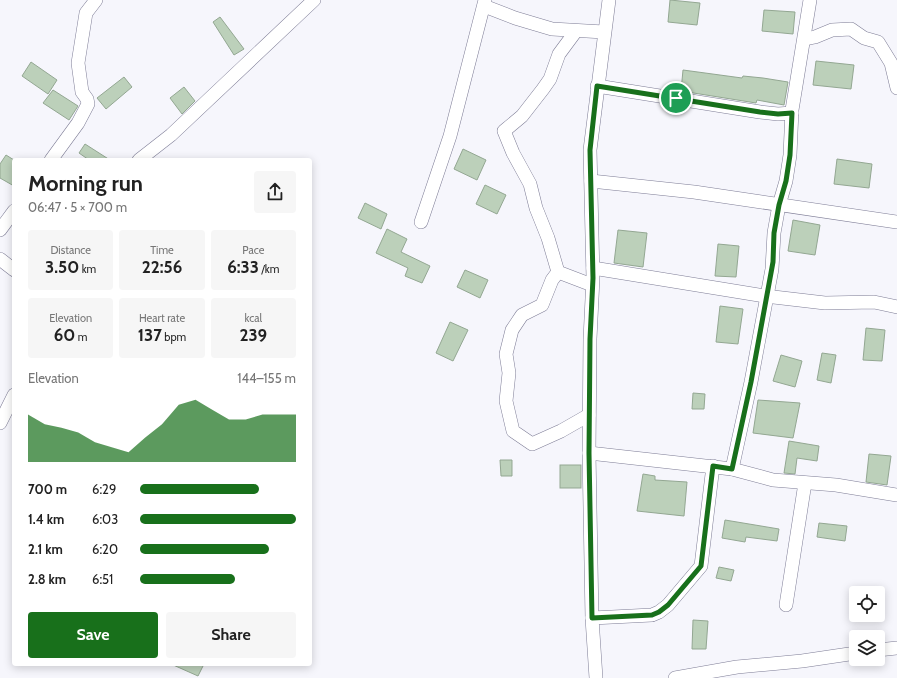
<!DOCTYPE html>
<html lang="en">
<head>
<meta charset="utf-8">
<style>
  body { margin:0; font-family:Cabin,sans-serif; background:#f6f6f6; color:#222; height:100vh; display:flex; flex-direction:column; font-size:15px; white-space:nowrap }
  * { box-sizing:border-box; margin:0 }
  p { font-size:13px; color:#767676 }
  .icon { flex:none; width:22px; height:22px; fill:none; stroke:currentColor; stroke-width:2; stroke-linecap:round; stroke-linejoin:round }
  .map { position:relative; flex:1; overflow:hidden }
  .panel { position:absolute; left:12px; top:158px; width:300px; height:508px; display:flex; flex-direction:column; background:#fff; border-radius:4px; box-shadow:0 2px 10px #0003 }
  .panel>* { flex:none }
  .controls { position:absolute; left:849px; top:586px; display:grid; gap:8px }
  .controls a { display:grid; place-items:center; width:36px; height:36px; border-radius:4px; background:#fff; box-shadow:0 2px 10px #0003; font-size:20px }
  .pin { position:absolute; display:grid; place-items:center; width:34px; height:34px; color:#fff; margin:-17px; border:2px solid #fff; border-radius:50%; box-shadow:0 1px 4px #0007 }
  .round { display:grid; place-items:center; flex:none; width:42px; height:42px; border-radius:4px; background:#f6f6f6 }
  .head { display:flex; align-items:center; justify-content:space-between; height:68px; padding:0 16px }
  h1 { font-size:22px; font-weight:700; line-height:30px }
  .figures { display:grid; grid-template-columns:repeat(3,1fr); gap:6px; height:68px; padding:4px 16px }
  .figures div { display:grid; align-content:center; border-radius:4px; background:#f6f6f6; text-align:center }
  .figures b { font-size:17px; font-weight:700 }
  .figures small { font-size:11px; font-weight:400 }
  .figures p { font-size:11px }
  .chart { height:112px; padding:8px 16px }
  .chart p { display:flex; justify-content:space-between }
  .chart svg { width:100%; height:72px; margin-top:4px; fill:#18701b; opacity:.7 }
  .primary-button { display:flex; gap:8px; margin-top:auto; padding:8px 16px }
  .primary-button a { flex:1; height:46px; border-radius:4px; background:#18701b; color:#fff; font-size:16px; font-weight:700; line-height:46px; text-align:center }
  .primary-button a+a { background:#f6f6f6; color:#222 }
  ul { padding:0 16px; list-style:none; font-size:13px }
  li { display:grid; grid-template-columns:64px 48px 1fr; align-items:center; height:30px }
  li i { height:10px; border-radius:5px; background:#18701b }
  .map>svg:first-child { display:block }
</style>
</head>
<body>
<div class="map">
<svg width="897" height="678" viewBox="0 0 897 678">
  <rect width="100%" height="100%" fill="#f6f6fc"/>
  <g fill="#bcd0ba" stroke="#93a792">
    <path d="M670 0 700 3 697 25 668 22Z"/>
    <path d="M764 10 795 12 793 34 762 31Z"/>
    <path d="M220 17 244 49 234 55 213 22Z"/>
    <path d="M816 61 854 65 851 89 813 85Z"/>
    <path d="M31 62 57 80 48 94 22 76Z"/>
    <path d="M683 70 742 78 743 76 763 78 788 82 784 105 757 100 756 103 681 91Z"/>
    <path d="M124 77 132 87 106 109 97 98Z"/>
    <path d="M184 87 195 101 182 114 170 98Z"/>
    <path d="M53 90 78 106 69 120 43 103Z"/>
    <path d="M85 144 110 160H89L79 153Z"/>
    <path d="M463 149 486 160 477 180 454 169Z"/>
    <path d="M6 155 14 160V186L0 178V164Z"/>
    <path d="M837 159 872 164 869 188 834 184Z"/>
    <path d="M485 185 506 195 497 214 476 204Z"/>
    <path d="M365 203 387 214 381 229 358 218Z"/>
    <path d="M793 220 820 225 815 255 788 251Z"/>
    <path d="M387 229 407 239 401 252 430 266 422 283 405 276 408 268 376 253Z"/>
    <path d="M618 230 647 233 643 267 614 263Z"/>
    <path d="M718 244 739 246 736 277 715 276Z"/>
    <path d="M465 270 488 280 480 298 457 287Z"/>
    <path d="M720 306 743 309 738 344 716 342Z"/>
    <path d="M450 322 468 330 453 361 436 353Z"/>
    <path d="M866 328 885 330 882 361 863 360Z"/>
    <path d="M822 353 836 355 831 383 817 380Z"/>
    <path d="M781 355 802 361 795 387 773 381Z"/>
    <path d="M693 393 705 394 704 409H692Z"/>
    <path d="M758 400 800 403 793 438 753 433Z"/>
    <path d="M789 441 819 446 817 461 797 458 795 474 784 473Z"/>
    <path d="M869 454 891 456 887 485 866 482Z"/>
    <path d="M500 460H512V476H501Z"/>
    <rect x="560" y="465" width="21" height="23"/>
    <path d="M643 474 655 476V480L687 482 684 516 637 511Z"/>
    <path d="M725 520 779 529 777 541 746 537 745 542 722 538Z"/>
    <path d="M819 523 847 526 845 541 817 537Z"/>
    <path d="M719 567 734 570 731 581 716 578Z"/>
    <path d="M693 620 708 621 706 649H692Z"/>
    <path d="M171 664H204L198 676Z"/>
  </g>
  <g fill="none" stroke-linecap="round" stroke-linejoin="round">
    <g stroke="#7e7d96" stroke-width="14">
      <g id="minor">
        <path d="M484 6 515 18 552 29 604 32"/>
        <path d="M576 31 559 54 550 79 543 89 522 116 504 131 513 153 530 184 536 208 548 238 558 272 592 285"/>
        <path d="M805 39 815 37 832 30 851 29 864 38 878 42 891 63 897 88"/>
        <path d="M597 86 760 112 778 114 792 113"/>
        <path d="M51 160 78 123 88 104 87 99 82 92 78 63 86 13 96 0"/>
        <path d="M139 160 171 135 314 0"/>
        <path d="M591 181 694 192 897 222"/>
        <path d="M421 222 450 136 485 0"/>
        <path d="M0 230 14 211"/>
        <path d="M0 259 14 270"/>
        <path d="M593 268 765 296 825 303 874 302 897 307"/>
        <path d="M558 272 552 280 542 305 522 315 512 330 506 354 509 373 506 401 513 431 532 444 561 431 589 415"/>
        <path d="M0 423 14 395"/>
        <path d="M589 453 732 469 773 480 836 485 897 495"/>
        <path d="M732 469 751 382 772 269 774 233 779 205 786 181 790 155 792 110 810 0"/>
        <path d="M786 605 805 483"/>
        <path d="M592 618 652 615 659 612 668 605 701 566 713 466"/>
        <path d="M878 650 897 648"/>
        <path d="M596 678 592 618 589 453 590 339 593 278 590 150 609 0"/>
        <path d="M675 678 737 667 802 661 856 653"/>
      </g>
    </g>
    <use href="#minor" stroke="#fff" stroke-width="13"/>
  </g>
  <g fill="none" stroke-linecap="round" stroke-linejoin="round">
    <g stroke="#fff" stroke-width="8">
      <path id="route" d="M597 86 760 112 778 114 792 113 790 155 786 181 779 205 774 233 773 262 751 382 732 469 713 466 701 566 668 605 659 612 652 615 592 618 589 453 590 339 593 278 590 150Z"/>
    </g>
    <use href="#route" stroke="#18701b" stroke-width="5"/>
  </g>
</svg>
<div class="controls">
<a><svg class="icon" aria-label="locate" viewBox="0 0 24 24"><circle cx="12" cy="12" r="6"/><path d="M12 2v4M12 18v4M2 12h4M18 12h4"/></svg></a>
<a><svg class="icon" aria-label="layers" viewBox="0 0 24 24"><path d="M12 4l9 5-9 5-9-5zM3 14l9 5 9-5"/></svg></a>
</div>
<div class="pin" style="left:676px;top:98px;background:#1e9e55"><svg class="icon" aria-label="arrive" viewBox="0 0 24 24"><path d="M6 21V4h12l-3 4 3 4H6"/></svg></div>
<section class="panel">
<div class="head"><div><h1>Morning run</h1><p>06:47 · 5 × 700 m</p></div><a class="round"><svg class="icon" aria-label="share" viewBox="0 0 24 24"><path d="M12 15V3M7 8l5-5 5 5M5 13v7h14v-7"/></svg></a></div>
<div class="figures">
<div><p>Distance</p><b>3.50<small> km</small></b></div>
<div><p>Time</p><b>22:56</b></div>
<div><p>Pace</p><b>6:33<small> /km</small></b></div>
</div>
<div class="figures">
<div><p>Elevation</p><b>60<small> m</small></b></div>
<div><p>Heart rate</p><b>137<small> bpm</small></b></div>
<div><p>kcal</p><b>239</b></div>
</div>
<div class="chart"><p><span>Elevation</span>144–155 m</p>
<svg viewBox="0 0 160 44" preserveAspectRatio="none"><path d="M0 44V15L10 21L20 23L30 26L40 32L50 35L60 38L70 29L80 21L90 9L100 6L110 12L120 18L130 18L140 15L150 15L160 15V44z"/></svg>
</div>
<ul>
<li><b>700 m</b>6:29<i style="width:76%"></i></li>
<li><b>1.4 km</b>6:03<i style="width:100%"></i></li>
<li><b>2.1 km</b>6:20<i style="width:83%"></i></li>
<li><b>2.8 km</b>6:51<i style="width:61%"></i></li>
</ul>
<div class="primary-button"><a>Save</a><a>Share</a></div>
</section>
</div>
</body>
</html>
